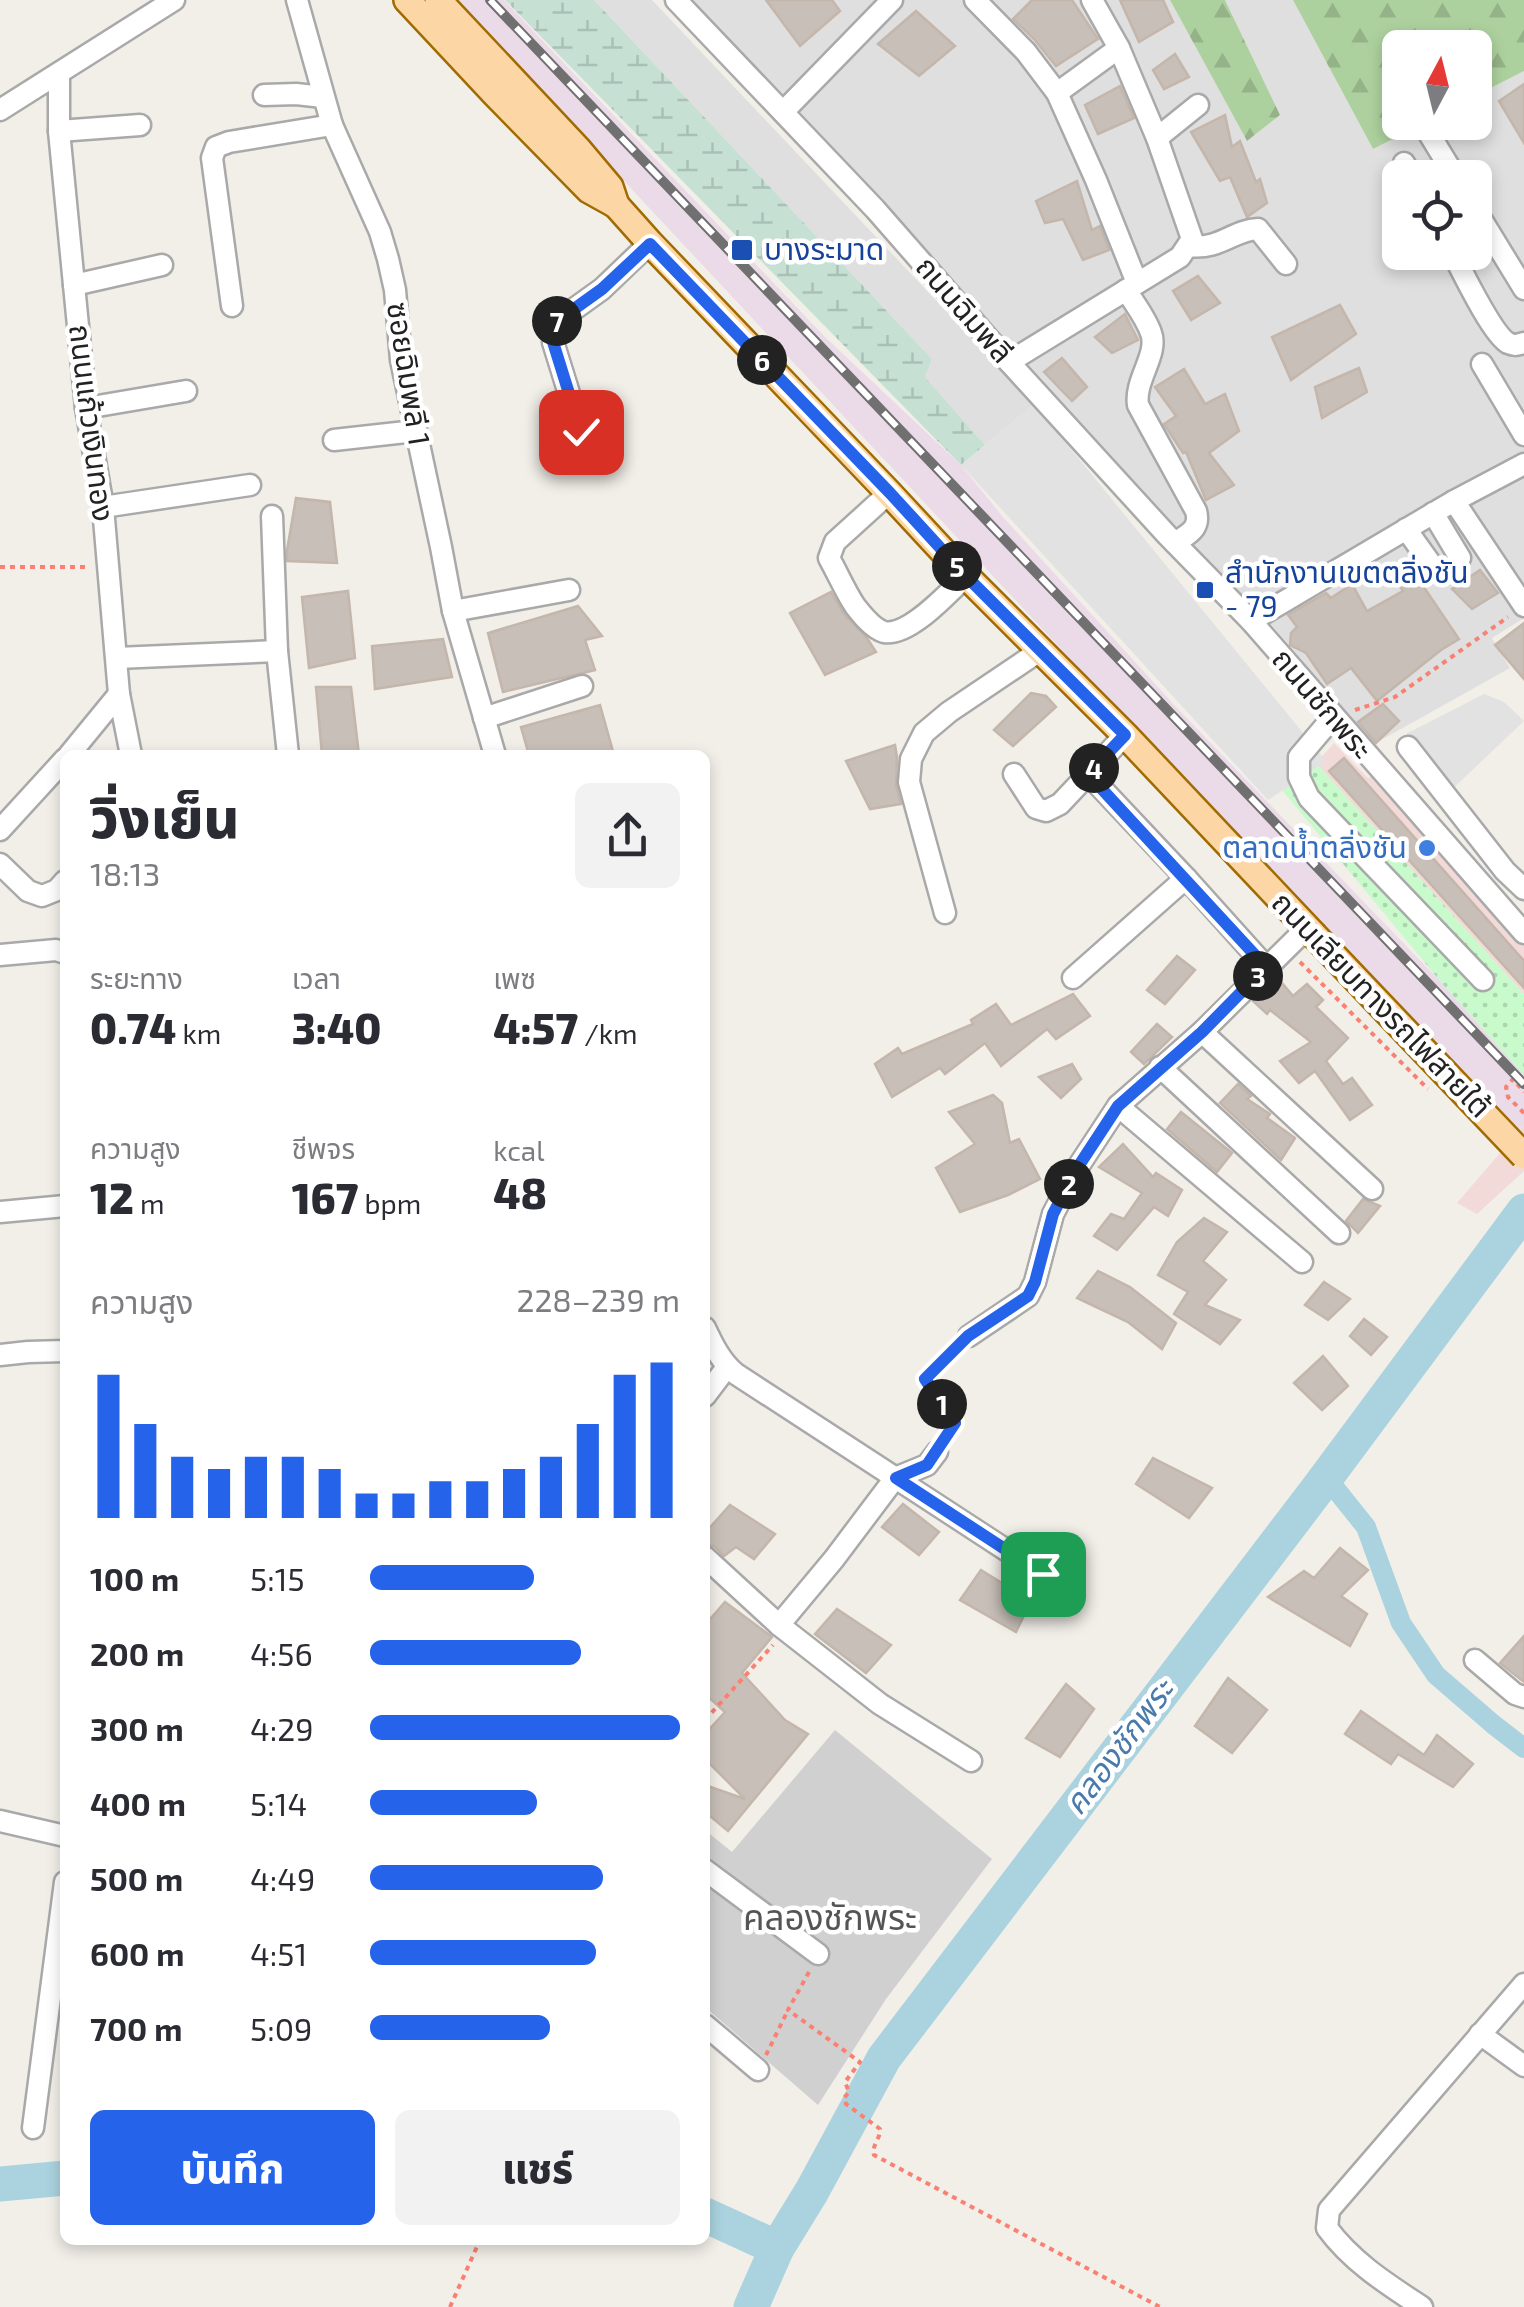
<!DOCTYPE html>
<html lang="th">
<head>
<meta charset="utf-8">
<style>
  body { margin:0; font-family:"Exo 2","Noto Sans Thai",sans-serif; background:#f2f2f3; color:#2b2b33; height:100vh; display:flex; flex-direction:column; font-size:38px; white-space:nowrap }
  * { box-sizing:border-box; margin:0 }
  p { font-size:32px; color:#7c7c81 }
  .icon { flex:none; width:55px; height:55px; fill:none; stroke:currentColor; stroke-width:2; stroke-linecap:round; stroke-linejoin:round }
  .map { position:relative; flex:1; overflow:hidden }
  .sheet { position:absolute; left:60px; top:750px; width:650px; height:1495px; display:flex; flex-direction:column; background:#fff; border-radius:15px; box-shadow:0 5px 15px #0003 }
  .sheet>* { flex:none }
  .needle { width:65px; rotate:7deg }
  .controls { position:absolute; left:1382px; top:30px; display:grid; gap:20px }
  .controls a { display:grid; place-items:center; width:110px; height:110px; border-radius:15px; background:#fff; box-shadow:0 5px 15px #0003; font-size:50px }
  .pin { position:absolute; display:grid; place-items:center; width:85px; height:85px; color:#fff; margin:-42px; border-radius:20px; box-shadow:0 5px 15px #0006 }
  .km { position:absolute; width:50px; height:50px; margin:-25px; border-radius:50%; background:#222; color:#fff; font-size:28px; line-height:50px; text-align:center }
  .round { display:grid; place-items:center; flex:none; width:105px; height:105px; border-radius:15px; background:#f2f2f3 }
  .head { display:flex; align-items:center; justify-content:space-between; height:170px; padding:0 30px }
  h1 { font-size:55px; font-weight:800; line-height:75px }
  .metrics { display:grid; grid-template-columns:repeat(3,1fr); gap:15px; height:170px; padding:10px 30px }
  .metrics div { display:grid; align-content:center }
  .metrics b { font-size:42px; font-weight:800 }
  .metrics small { font-size:28px; font-weight:400 }
  .metrics p { font-size:28px }
  .chart { height:280px; padding:20px 30px }
  .chart p { display:flex; justify-content:space-between }
  .chart svg { width:100%; height:180px; margin-top:10px; stroke:#2563eb; stroke-width:6 }
  .action { display:flex; gap:20px; margin-top:auto; padding:20px 30px }
  .action a { flex:1; height:115px; border-radius:15px; background:#2563eb; color:#fff; font-size:40px; font-weight:800; line-height:115px; text-align:center }
  .action a+a { background:#f2f2f3; color:#2b2b33 }
  ul { padding:0 30px; list-style:none; font-size:32px }
  li { display:grid; grid-template-columns:160px 120px 1fr; align-items:center; height:75px }
  li i { height:25px; border-radius:12px; background:#2563eb }
  .map>svg:first-child { display:block }
</style>
</head>
<body>
<div class="map">
<svg width="1524" height="2307" viewBox="0 0 1524 2307">
  <defs>
    <pattern id="forest-firs" width="22" height="20" patternUnits="userSpaceOnUse" patternTransform="scale(2.5)"><rect width="22" height="20" fill="#add19e"/><path d="M5 1l3.5 6h-7zM16 11l3.5 6h-7z" fill="#95b388"/></pattern>
    <pattern id="wetland-marsh" width="20" height="14" patternUnits="userSpaceOnUse" patternTransform="scale(2.5)"><rect width="20" height="14" fill="#c6e0d4"/><path d="M1 5h8M5 5V1M11 12h8M15 12V8" fill="none" stroke="#aac0b6"/></pattern>
    <pattern id="park-dots" width="8" height="8" patternUnits="userSpaceOnUse" patternTransform="scale(2.5)"><rect width="8" height="8" fill="#c8facc"/><path d="M2 2h.1M6 6h.1" fill="none" stroke="#acd6af" stroke-width="1.8" stroke-linecap="round"/></pattern>
  </defs>
  <rect width="100%" height="100%" fill="#f2efe9"/>
  <g fill="#e0dfdf" fill-rule="evenodd">
    <path d="M594 0H652L1034 404 985 445 925 377 932 359Z"/>
    <path d="M692 0H1170L1247 141 1280 115 1225 0H1293L1373 149 1425 123 1475 122V96L1524 71V456L1251 609 803 116ZM1400 178H1475V252H1400Z"/>
    <path d="M1524 472V618L1492 638 1510 668 1374 744 1266 618Z"/>
  </g>
  <g fill="#f2dad9">
    <path d="M1334 743 1368 778 1388 767 1524 916V994L1316 763Z"/>
    <path d="M1524 1125V1171L1477 1214 1457 1203Z"/>
  </g>
  <path fill="#d0d0d0" d="M835 1730 992 1859 886 1999 818 2105 705 2007V1830L732 1852Z"/>
  <path fill="#ebdbe8" d="M455 0H504L825 337 961 465 1003 517 1177 708 1440 981 1524 1075V1125L1517 1132 1233 833Z"/>
  <g fill="url(#forest-firs)">
    <path d="M1170 0H1225L1280 115 1247 141Z"/>
    <path d="M1293 0H1524V71L1475 96V48H1400V122L1425 123 1373 149Z"/>
  </g>
  <path fill="url(#wetland-marsh)" d="M505 0H594L932 359 925 377 985 445 961 465Z"/>
  <path fill="url(#park-dots)" d="M1316 763 1524 994V1075L1440 981 1282 790Z"/>
  <g fill="#e2e2e2">
    <path d="M1034 404 1326 761 1268 800 961 465Z"/>
    <path d="M1484 694 1504 702 1524 721 1448 793 1406 734Z"/>
  </g>
  <g fill="none" stroke-linecap="round" stroke-linejoin="round">
    <path stroke="#aad3df" stroke-width="20" d="M1326 1477 1366 1527 1401 1623 1436 1675 1494 1725 1524 1748"/>
    <g stroke="#aad3df" stroke-width="35">
      <path d="M0 2184 65 2178"/>
      <path d="M705 2215 777 2248"/>
      <path d="M751 2307 777 2248 812 2191 884 2058 1319 1487 1524 1211"/>
    </g>
  </g>
  <g fill="#c7bfb8" stroke="#c4b6ab" stroke-width="2.5">
    <path d="M766 0H832L840 11 800 46Z"/>
    <path d="M1032 0H1072L1098 39 1056 66 1034 39 1013 19Z"/>
    <path d="M1120 0H1163L1173 22 1139 42Z"/>
    <path d="M916 11 955 46 919 76 878 44Z"/>
    <path d="M1175 54 1189 77 1164 89 1153 70Z"/>
    <path d="M1524 84V143L1499 101Z"/>
    <path d="M1120 86 1134 118 1098 134 1085 105Z"/>
    <path d="M1225 115 1232 147 1240 141 1256 182 1260 179 1267 203 1247 217 1230 177 1220 181 1191 132Z"/>
    <path d="M1077 181 1092 230 1100 226 1109 250 1083 260 1063 219 1045 223 1036 201Z"/>
    <path d="M1198 276 1220 303 1191 320 1173 291Z"/>
    <path d="M1340 305 1356 334 1291 380 1272 337Z"/>
    <path d="M1125 314 1138 340 1112 353 1095 337Z"/>
    <path d="M1062 358 1087 387 1072 401 1044 372Z"/>
    <path d="M1359 368 1367 392 1322 418 1315 387Z"/>
    <path d="M1184 369 1205 404 1225 394 1239 431 1209 453 1234 485 1206 500 1186 452 1183 453 1164 424 1176 416 1155 387Z"/>
    <path d="M296 498 330 502 337 563 287 561V550Z"/>
    <path d="M1409 565 1459 639 1441 650 1377 701 1351 668 1327 684 1306 653 1290 645 1291 633 1297 627 1288 615 1326 593 1331 598 1352 584 1367 611 1403 591 1390 572Z"/>
    <path d="M1480 570 1498 593 1472 609 1452 589Z"/>
    <path d="M348 591 355 658 309 668 302 597Z"/>
    <path d="M831 592 844 614 867 638 876 652 825 675 790 613Z"/>
    <path d="M578 606 602 636 585 640 595 670 503 692 488 633Z"/>
    <path d="M1524 623V679L1495 645Z"/>
    <path d="M443 639 452 677 375 689 372 646Z"/>
    <path d="M316 687H351L359 755H322Z"/>
    <path d="M1031 693 1046 696 1056 707 1013 746 994 730Z"/>
    <path d="M1383 704 1399 721 1376 743 1358 722Z"/>
    <path d="M600 705 614 755H529L521 727Z"/>
    <path d="M895 745 897 757 896 785 901 804 870 809 846 761Z"/>
    <path d="M1344 758 1524 961V988L1329 771Z"/>
    <path d="M1177 956 1195 970 1165 1004 1147 990Z"/>
    <path d="M1277 977 1293 996 1307 984 1323 1000 1316 1007 1348 1038 1326 1061 1343 1084 1352 1078 1372 1105 1350 1120 1315 1071 1299 1083 1280 1061 1311 1042 1270 1010 1267 1014 1253 1001Z"/>
    <path d="M1073 994 1090 1016 1056 1039 1047 1029 1001 1066 985 1043 945 1074 940 1068 892 1097 875 1064 898 1048 902 1054 973 1024 971 1020 996 1004 1011 1025Z"/>
    <path d="M1157 1024 1172 1037 1144 1064 1131 1052Z"/>
    <path d="M1072 1064 1081 1079 1061 1098 1039 1077Z"/>
    <path d="M1238 1084 1251 1096 1247 1099 1270 1114 1267 1118 1295 1138 1281 1160 1220 1103Z"/>
    <path d="M993 1095 1002 1103 1010 1143 1019 1139 1040 1179 1008 1195 960 1212 936 1168 975 1144 949 1112Z"/>
    <path d="M1181 1112 1232 1153 1217 1172 1167 1129Z"/>
    <path d="M1123 1144 1153 1177 1156 1173 1182 1190 1168 1216 1154 1207 1117 1250 1094 1236 1111 1214 1124 1219 1142 1193 1099 1167Z"/>
    <path d="M1363 1199 1380 1206 1358 1233 1346 1221Z"/>
    <path d="M1204 1218 1227 1232 1203 1261 1226 1280 1205 1305 1240 1320 1220 1344 1174 1314 1188 1292 1158 1275 1177 1242Z"/>
    <path d="M1098 1271 1130 1287 1176 1323 1162 1349 1128 1322 1077 1298Z"/>
    <path d="M1324 1282 1350 1299 1328 1320 1305 1305Z"/>
    <path d="M1364 1319 1387 1337 1371 1355 1350 1336Z"/>
    <path d="M1323 1356 1348 1386 1322 1410 1294 1383Z"/>
    <path d="M1153 1458 1212 1488 1189 1518 1136 1484Z"/>
    <path d="M903 1504 939 1532 919 1555 882 1527Z"/>
    <path d="M730 1505 775 1534 754 1559 736 1547 724 1556 714 1546 705 1544V1533Z"/>
    <path d="M1340 1548 1368 1570 1341 1596 1367 1614 1350 1646 1268 1597 1304 1571 1314 1578Z"/>
    <path d="M981 1570 1031 1601 1016 1632 960 1600Z"/>
    <path d="M725 1602 772 1637 742 1673 785 1720 808 1734 728 1831 705 1812V1785L745 1799 705 1759V1734L725 1712 705 1694V1625Z"/>
    <path d="M837 1609 891 1645 866 1673 815 1634Z"/>
    <path d="M1524 1636V1682L1500 1663Z"/>
    <path d="M1228 1678 1267 1710 1232 1753 1195 1726Z"/>
    <path d="M1066 1684 1094 1709 1060 1757 1026 1738Z"/>
    <path d="M1361 1711 1424 1755 1437 1735 1473 1764 1453 1787 1398 1754 1391 1764 1345 1734Z"/>
  </g>
  <g fill="none" stroke-linecap="round" stroke-linejoin="round">
    <g stroke="#a9a9a9" stroke-width="25">
      <g id="minor">
        <path d="M297 0 332 125 380 232 388 259 395 290 401 360 441 547 453 611 495 755"/>
        <path d="M676 0 875 209 1009 362 1167 535 1251 621 1524 933"/>
        <path d="M975 0 1026 52 1057 93 1096 180 1137 283"/>
        <path d="M59 74V131L86 408 103 507 119 694 69 755"/>
        <path d="M1057 93 1119 48"/>
        <path d="M264 95 296 94 323 97"/>
        <path d="M0 110 174 0"/>
        <path d="M783 112 892 0"/>
        <path d="M59 131 140 125"/>
        <path d="M1428 132 1456 178"/>
        <path d="M1157 138 1198 105"/>
        <path d="M1404 163 1412 178"/>
        <path d="M1475 209 1524 289"/>
        <path d="M1189 246C1220 250 1233 230 1258 229L1286 264"/>
        <path d="M1452 252C1462 271 1492 334 1508 343 1516 346 1516 345 1524 343"/>
        <path d="M74 285 162 265"/>
        <path d="M1126 290C1134 303 1146 318 1151 333 1159 354 1134 380 1138 405L1196 511C1201 529 1188 534 1175 543"/>
        <path d="M232 306 212 158 216 147 229 142 332 125"/>
        <path d="M1009 362 1180 257 1192 239 1157 138 1119 48 1092 0"/>
        <path d="M1482 364 1524 435"/>
        <path d="M86 408 186 391"/>
        <path d="M581 432 553 342 556 322 602 289 650 243"/>
        <path d="M334 440 415 431"/>
        <path d="M889 493 835 542 829 558C838 574 845 591 855 606 862 615 873 629 884 632 909 637 949 592 966 576"/>
        <path d="M1454 501 1524 606"/>
        <path d="M103 507 250 485"/>
        <path d="M272 516 277 651 288 755"/>
        <path d="M1406 529 1431 564 1443 572 1454 569 1460 558 1433 513"/>
        <path d="M453 611 569 590"/>
        <path d="M1251 621 1454 501 1524 464"/>
        <path d="M117 658 277 651"/>
        <path d="M119 694 131 755"/>
        <path d="M1333 717 1299 757V777L1309 798 1483 980"/>
        <path d="M484 718 582 686"/>
        <path d="M1408 747 1505 871 1524 889"/>
        <path d="M1014 774 1036 808 1046 811 1060 804 1125 735"/>
        <path d="M0 830 65 759"/>
        <path d="M0 864 28 891 42 896 57 890 65 881"/>
        <path d="M1186 878 1266 967"/>
        <path d="M945 913 909 782 911 759 924 733 949 712 1041 650"/>
        <path d="M0 955 56 950 65 953"/>
        <path d="M1073 978 1186 878 1088 774"/>
        <path d="M1202 1032 1372 1189"/>
        <path d="M1160 1067 1339 1233"/>
        <path d="M1118 1106 1302 1262"/>
        <path d="M0 1212 65 1206"/>
        <path d="M705 1328C713 1345 721 1362 736 1374L1043 1574"/>
        <path d="M969 1336 1028 1296 1035 1282 1053 1214 1076 1170 1118 1106 1202 1032 1307 928"/>
        <path d="M0 1355 28 1352 65 1351"/>
        <path d="M705 1396 727 1367"/>
        <path d="M705 1557 779 1625 880 1704 971 1761"/>
        <path d="M779 1625 834 1559 895 1478 927 1465 937 1452"/>
        <path d="M1475 1660 1515 1694 1524 1697"/>
        <path d="M0 1821 65 1836"/>
        <path d="M705 1870 818 1954"/>
        <path d="M705 2025 758 2070"/>
        <path d="M1480 2034 1524 2066"/>
        <path d="M33 2128 65 1882"/>
        <path d="M1422 2307C1387 2284 1352 2262 1327 2228L1329 2210 1524 1984"/>
      </g>
    </g>
    <g stroke="#a06b00" stroke-width="30">
      <g id="major">
        <path d="M407 0 494 93 589 190 616 205 650 243 889 493 966 576 1125 735 1313 934"/>
        <path d="M438 0 578 149 610 187 616 205"/>
      </g>
    </g>
    <g stroke="#fa8072" stroke-width="4" stroke-dasharray="5 5" stroke-linecap="butt">
      <path d="M0 567H89"/>
      <path d="M1355 710 1395 697 1508 617"/>
      <path d="M1300 962 1428 1089"/>
      <path d="M1524 1113 1508 1097 1506 1087 1513 1079 1524 1092"/>
      <path d="M947 1435 955 1423 925 1379 955 1349"/>
      <path d="M705 1720 773 1645"/>
      <path d="M809 1972 788 2010 860 2062 845 2082 849 2092 844 2098 846 2104 880 2129C881 2138 871 2146 874 2155L1160 2307"/>
      <path d="M766 2055 788 2010"/>
      <path d="M450 2307 480 2240"/>
    </g>
    <use href="#minor" stroke="#fff" stroke-width="20"/>
    <use href="#major" stroke="#fcd6a4" stroke-width="25"/>
    <g stroke="#707070" stroke-width="10">
      <path id="rail" d="M490 0 1524 1084"/>
    </g>
    <use href="#rail" stroke="#fff" stroke-width="6" stroke-dasharray="19" stroke-linecap="butt"/>
    <g stroke="#a06b00" stroke-width="30" stroke-linecap="butt">
      <path id="major-bridge" d="M1313 934 1524 1156"/>
    </g>
    <use href="#major-bridge" stroke="#fcd6a4" stroke-width="25"/>
  </g>
  <g fill="none" stroke-linecap="round" stroke-linejoin="round">
    <g stroke="#fff" stroke-width="20">
      <path id="route" d="M581 432 553 342 556 322 602 289 650 244 890 493 966 576 1125 735 1088 774 1266 967 1202 1032 1118 1106 1076 1170 1053 1214 1035 1282 1028 1296 968 1336 925 1379 955 1423 927 1465 896 1478 1043 1574"/>
    </g>
    <use href="#route" stroke="#2563eb" stroke-width="12"/>
  </g>
  <g fill="#1a4fb4" stroke="#fff" stroke-width="4">
    <rect x="730" y="238" width="24" height="24" rx="5"/>
    <rect x="1195" y="580" width="20" height="20" rx="5"/>
  </g>
  <circle fill="#3f7fe0" stroke="#fff" stroke-width="4" cx="1427" cy="848" r="10"/>
  <g text-anchor="middle" stroke-width="9" stroke-linejoin="round" paint-order="stroke">
    <g font-size="30" fill="#164399" stroke="#fff" text-anchor="start">
      <text x="764" y="260">บางระมาด</text>
      <text x="1225" y="583">สำนักงานเขตตลิ่งชัน<tspan x="1225" dy="34">- 79</tspan></text>
    </g>
    <g font-size="30" fill="#222" stroke="#fff">
      <text transform="translate(964 310) rotate(49)" y="10">ถนนฉิมพลี</text>
      <text transform="translate(408 374) rotate(81)" y="10">ซอยฉิมพลี 1</text>
      <text transform="translate(91 423) rotate(83)" y="10">ถนนแก้วเงินทอง</text>
      <text transform="translate(1322 704) rotate(49)" y="10">ถนนชักพระ</text>
      <text transform="translate(1381 1005) rotate(46)" y="10">ถนนเลียบทางรถไฟสายใต้</text>
    </g>
    <g font-size="30" fill="#366cbe" stroke="#fff" text-anchor="end">
      <text x="1407" y="858">ตลาดน้ำตลิ่งชัน</text>
    </g>
    <g font-size="32" font-style="italic" fill="#4a7aab" stroke="#fff">
      <text transform="translate(1119 1747) rotate(-53)" y="11">คลองชักพระ</text>
    </g>
    <g font-size="35" fill="#555" stroke="#fff">
      <text x="830" y="1930">คลองชักพระ</text>
    </g>
  </g>
</svg>
<div class="controls">
<a><svg class="needle" viewBox="-14 -14 28 28"><path d="M0-13l5 13h-10z" fill="#e53935"/><path d="M0 13l5-13h-10z" fill="#7c7c81"/></svg></a>
<a><svg class="icon" aria-label="locate" viewBox="0 0 24 24"><circle cx="12" cy="12" r="6"/><path d="M12 2v4M12 18v4M2 12h4M18 12h4"/></svg></a>
</div>
<div class="pin" style="left:1043px;top:1574px;background:#1e9e55"><svg class="icon" aria-label="arrive" viewBox="0 0 24 24"><path d="M6 21V4h12l-3 4 3 4H6"/></svg></div>
<div class="pin" style="left:581px;top:432px;background:#d93025"><svg class="icon" aria-label="check" viewBox="0 0 24 24"><path d="M5 12l5 5 9-10"/></svg></div>
<b class="km" style="left:942px;top:1404px">1</b>
<b class="km" style="left:1069px;top:1184px">2</b>
<b class="km" style="left:1258px;top:976px">3</b>
<b class="km" style="left:1094px;top:768px">4</b>
<b class="km" style="left:957px;top:566px">5</b>
<b class="km" style="left:762px;top:360px">6</b>
<b class="km" style="left:557px;top:321px">7</b>
<section class="sheet">
<div class="head"><div><h1>วิ่งเย็น</h1><p>18:13</p></div><a class="round"><svg class="icon" aria-label="share" viewBox="0 0 24 24"><path d="M12 15V3M7 8l5-5 5 5M5 13v7h14v-7"/></svg></a></div>
<div class="metrics">
<div><p>ระยะทาง</p><b>0.74<small> km</small></b></div>
<div><p>เวลา</p><b>3:40</b></div>
<div><p>เพซ</p><b>4:57<small> /km</small></b></div>
</div>
<div class="metrics">
<div><p>ความสูง</p><b>12<small> m</small></b></div>
<div><p>ชีพจร</p><b>167<small> bpm</small></b></div>
<div><p>kcal</p><b>48</b></div>
</div>
<div class="chart"><p><span>ความสูง</span>228–239 m</p>
<svg viewBox="0 0 160 44" preserveAspectRatio="none"><path d="M5 44V9M15 44V21M25 44V29M35 44V32M45 44V29M55 44V29M65 44V32M75 44V38M85 44V38M95 44V35M105 44V35M115 44V32M125 44V29M135 44V21M145 44V9M155 44V6"/></svg>
</div>
<ul>
<li><b>100 m</b>5:15<i style="width:53%"></i></li>
<li><b>200 m</b>4:56<i style="width:68%"></i></li>
<li><b>300 m</b>4:29<i style="width:100%"></i></li>
<li><b>400 m</b>5:14<i style="width:54%"></i></li>
<li><b>500 m</b>4:49<i style="width:75%"></i></li>
<li><b>600 m</b>4:51<i style="width:73%"></i></li>
<li><b>700 m</b>5:09<i style="width:58%"></i></li>
</ul>
<div class="action"><a>บันทึก</a><a>แชร์</a></div>
</section>
</div>
</body>
</html>
